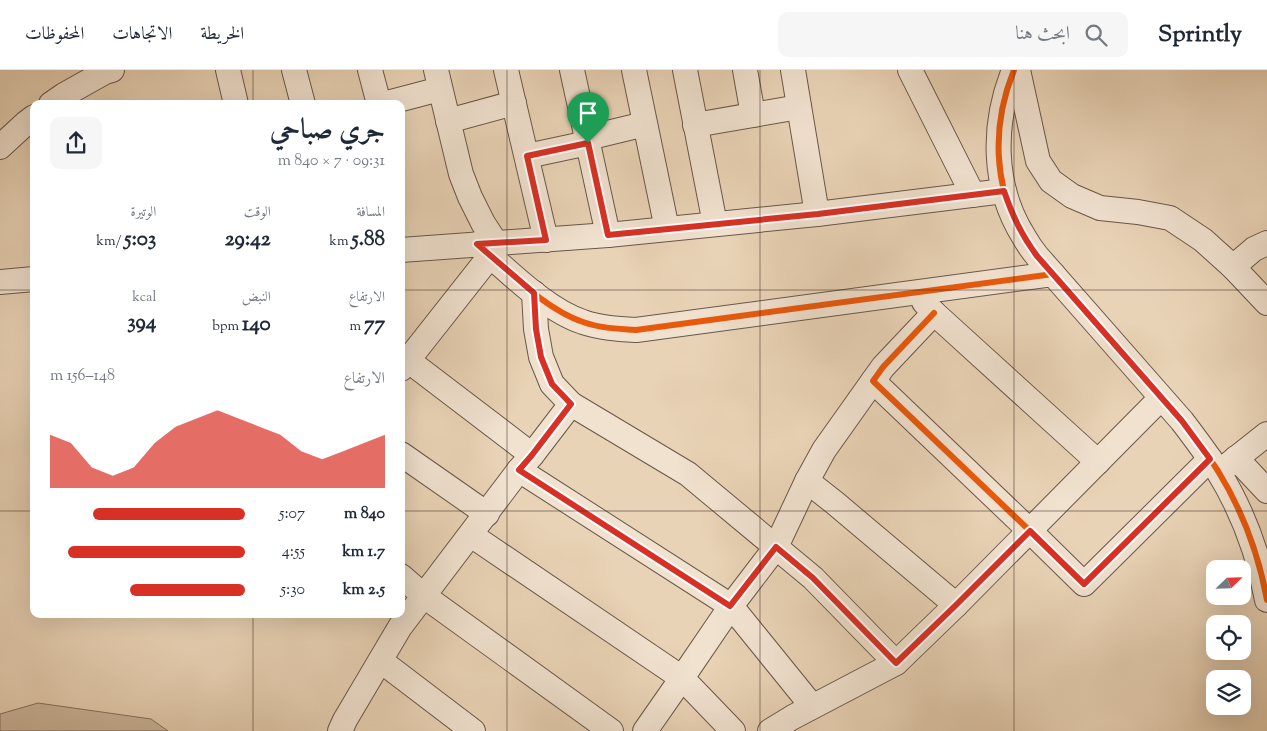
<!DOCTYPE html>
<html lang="ar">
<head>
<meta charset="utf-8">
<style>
  body { margin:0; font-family:"Sorts Mill Goudy",Amiri,serif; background:#f6f6f7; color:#1f2937; direction:rtl; height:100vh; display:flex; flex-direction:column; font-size:19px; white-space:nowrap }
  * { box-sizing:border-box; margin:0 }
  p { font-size:16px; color:#747a83 }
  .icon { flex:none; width:28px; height:28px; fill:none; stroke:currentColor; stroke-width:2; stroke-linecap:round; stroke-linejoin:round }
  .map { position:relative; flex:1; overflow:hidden; direction:ltr }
  .sheet { position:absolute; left:30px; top:30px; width:375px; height:518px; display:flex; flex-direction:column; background:#fff; border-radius:10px; box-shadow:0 5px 20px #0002; direction:rtl }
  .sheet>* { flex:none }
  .needle { width:32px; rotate:67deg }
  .buttons { position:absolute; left:1206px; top:490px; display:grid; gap:10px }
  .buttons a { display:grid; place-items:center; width:45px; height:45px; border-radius:10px; background:#fff; box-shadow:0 5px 20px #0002; font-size:25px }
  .pin { position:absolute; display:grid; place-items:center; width:42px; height:42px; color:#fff; margin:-51px -21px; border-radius:50% 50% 50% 0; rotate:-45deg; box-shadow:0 0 5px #0007 }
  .pin .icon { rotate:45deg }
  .round { display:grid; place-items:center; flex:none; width:52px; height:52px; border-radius:10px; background:#f6f6f7 }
  .summary { display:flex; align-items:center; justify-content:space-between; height:85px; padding:0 20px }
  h1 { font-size:28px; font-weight:700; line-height:38px }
  .stats { display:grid; grid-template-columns:repeat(3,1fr); gap:8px; height:85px; padding:5px 20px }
  .stats div { display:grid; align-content:center }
  .stats b { font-size:21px; font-weight:700 }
  .stats small { font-size:14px; font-weight:400 }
  .stats p { font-size:14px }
  .chart { height:140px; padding:10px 20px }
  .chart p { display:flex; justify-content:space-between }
  .chart svg { width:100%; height:90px; margin-top:5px; fill:#d93025; opacity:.7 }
  ul { padding:0 20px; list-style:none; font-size:16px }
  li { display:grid; grid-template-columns:80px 60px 1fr; align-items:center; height:38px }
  li i { height:12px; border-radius:6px; background:#d93025 }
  header { display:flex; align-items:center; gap:30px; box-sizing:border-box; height:70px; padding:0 25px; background:#fff; border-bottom:1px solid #e0e1e3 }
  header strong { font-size:24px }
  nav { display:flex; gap:28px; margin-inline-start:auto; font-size:18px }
  .search { width:350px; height:45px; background:#f6f6f7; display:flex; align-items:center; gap:12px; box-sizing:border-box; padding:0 18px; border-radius:10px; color:#747a83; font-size:19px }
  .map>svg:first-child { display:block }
</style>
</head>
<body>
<header>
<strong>Sprintly</strong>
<div class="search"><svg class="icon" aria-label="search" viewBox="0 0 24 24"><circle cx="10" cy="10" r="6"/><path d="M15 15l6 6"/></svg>ابحث هنا</div>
<nav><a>الخريطة</a><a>الاتجاهات</a><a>المحفوظات</a></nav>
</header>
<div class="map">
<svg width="1267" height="661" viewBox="0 0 1267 661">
  <rect width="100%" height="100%" fill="#e9d3b6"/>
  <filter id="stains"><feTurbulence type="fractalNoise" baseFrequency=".004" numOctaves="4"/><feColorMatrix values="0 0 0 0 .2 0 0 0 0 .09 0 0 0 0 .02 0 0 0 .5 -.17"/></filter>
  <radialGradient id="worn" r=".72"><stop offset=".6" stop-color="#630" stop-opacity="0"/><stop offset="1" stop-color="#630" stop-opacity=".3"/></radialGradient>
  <path fill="#ccb79d" stroke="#867261" d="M38 633 151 649 168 661H0V644Z"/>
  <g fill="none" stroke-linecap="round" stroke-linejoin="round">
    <g stroke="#6a5749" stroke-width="26">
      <g id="minor">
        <path d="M228 0 236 34"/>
        <path d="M294 0 303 34"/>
        <path d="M370 0 379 34"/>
        <path d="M436 0 461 104 470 127 483 153 496 173"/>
        <path d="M506 0 546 170"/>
        <path d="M572 0 608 165"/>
        <path d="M634 0 667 159"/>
        <path d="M685 0 715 154"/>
        <path d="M745 0 753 45"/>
        <path d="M793 0 817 144"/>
        <path d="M910 0 973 125"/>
        <path d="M1014 0C992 54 992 116 1024 167 1028 174 1032 180 1037 186L1182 351C1195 368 1207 384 1218 401 1242 440 1259 486 1267 530"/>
        <path d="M1018 0 1038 91 1051 111 1072 126 1100 138 1138 142 1170 148 1203 170 1233 197 1267 233"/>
        <path d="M51 34 64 25 105 2 112 0"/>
        <path d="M383 34 440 19"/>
        <path d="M448 51 514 33"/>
        <path d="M695 55 799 37"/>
        <path d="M587 68 645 54"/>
        <path d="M0 77 26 53 34 47"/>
        <path d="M527 86 588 73"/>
        <path d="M477 174C507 200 546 240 583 252 600 258 618 259 636 260L1053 204"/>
        <path d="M401 180 608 165 817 144 1004 121"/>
        <path d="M1233 197 1254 179 1267 173"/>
        <path d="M0 212 34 209"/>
        <path d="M534 223 536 259 541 287 552 314 571 334 688 404 813 508 896 593"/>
        <path d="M924 232 934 243 1098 392"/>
        <path d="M934 243 883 297 873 311 1030 461 1084 514 1210 389"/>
        <path d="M401 285 532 385"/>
        <path d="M401 299 490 186"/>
        <path d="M873 311 824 380 807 411 835 433 956 535"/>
        <path d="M401 384 487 444"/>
        <path d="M1236 388 1267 421"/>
        <path d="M519 400 731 536 812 636"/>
        <path d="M1219 402 1267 364"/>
        <path d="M471 465 682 608 733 661"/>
        <path d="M401 506 424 526 611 661"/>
        <path d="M381 591 473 661"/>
        <path d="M340 661 345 650 400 557 519 400 532 385 571 334"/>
        <path d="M645 661 682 608 731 536 776 477 807 411"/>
        <path d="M770 661 793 647 896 593 956 535 1161 328"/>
      </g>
    </g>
    <use href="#minor" stroke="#f1e2d0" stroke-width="24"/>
    <g stroke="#f1e2d0" stroke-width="9">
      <g id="cycleway">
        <path d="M1014 0C992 54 992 116 1024 167 1028 174 1032 180 1037 186L1182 351C1195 368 1207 384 1218 401 1242 440 1259 486 1267 530"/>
        <path d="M477 174C507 200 546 240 583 252 600 258 618 259 636 260L1053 204"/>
        <path d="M934 243 883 297 873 311 1030 461 1084 514 1210 389"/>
      </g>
    </g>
    <use href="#cycleway" stroke="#e8590c" stroke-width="6"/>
  </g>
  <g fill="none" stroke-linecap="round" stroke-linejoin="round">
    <g stroke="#fff" stroke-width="10">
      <path id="route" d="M588 73 608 165 818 144 1004 121C1013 147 1021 164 1037 186L1182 351 1210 389 1084 514 1030 461 956 535 896 593 813 508 776 477 730 536 519 400 532 385 571 334 552 314 541 287 536 259 534 223 477 174 546 170 527 86Z"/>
    </g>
    <use href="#route" stroke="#d93025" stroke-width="6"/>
  </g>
  <path fill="none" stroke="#3f2e25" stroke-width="1" stroke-opacity="0.55" d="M253 0V34M507 0V661M760 0V661M1014 0V661M0 220H34M401 220H1267M0 441H34M401 441H1267M253 544V661"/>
  <rect width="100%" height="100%" filter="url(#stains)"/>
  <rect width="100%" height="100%" fill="url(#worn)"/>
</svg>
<div class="buttons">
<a><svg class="needle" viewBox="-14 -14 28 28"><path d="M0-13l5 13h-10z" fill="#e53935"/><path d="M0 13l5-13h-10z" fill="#747a83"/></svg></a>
<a><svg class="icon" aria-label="locate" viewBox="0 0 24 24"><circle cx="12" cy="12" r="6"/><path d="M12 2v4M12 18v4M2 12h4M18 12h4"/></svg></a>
<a><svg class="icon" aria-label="layers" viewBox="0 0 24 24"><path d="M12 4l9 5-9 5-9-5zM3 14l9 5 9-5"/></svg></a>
</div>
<div class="pin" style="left:588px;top:73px;background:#1e9e55"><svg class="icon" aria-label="arrive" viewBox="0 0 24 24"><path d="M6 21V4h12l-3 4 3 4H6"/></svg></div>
<section class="sheet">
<div class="summary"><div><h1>جري صباحي</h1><p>09:31 · 7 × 840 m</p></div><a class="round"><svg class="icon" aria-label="share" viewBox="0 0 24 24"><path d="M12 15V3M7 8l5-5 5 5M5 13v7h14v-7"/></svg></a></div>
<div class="stats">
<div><p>المسافة</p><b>5.88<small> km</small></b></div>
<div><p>الوقت</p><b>29:42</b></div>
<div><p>الوتيرة</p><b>5:03<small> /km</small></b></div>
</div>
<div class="stats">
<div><p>الارتفاع</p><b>77<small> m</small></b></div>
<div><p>النبض</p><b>140<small> bpm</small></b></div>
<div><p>kcal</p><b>394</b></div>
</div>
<div class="chart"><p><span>الارتفاع</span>148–156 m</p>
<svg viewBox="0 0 160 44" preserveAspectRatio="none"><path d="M0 44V18L10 22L20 34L30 38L40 34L50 22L60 14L70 10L80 6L90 10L100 14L110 18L120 26L130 30L140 26L150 22L160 18V44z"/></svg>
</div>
<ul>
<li><b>840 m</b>5:07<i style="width:78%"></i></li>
<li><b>1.7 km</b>4:55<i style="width:91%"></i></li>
<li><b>2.5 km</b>5:30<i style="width:59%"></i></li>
</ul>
</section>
</div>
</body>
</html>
